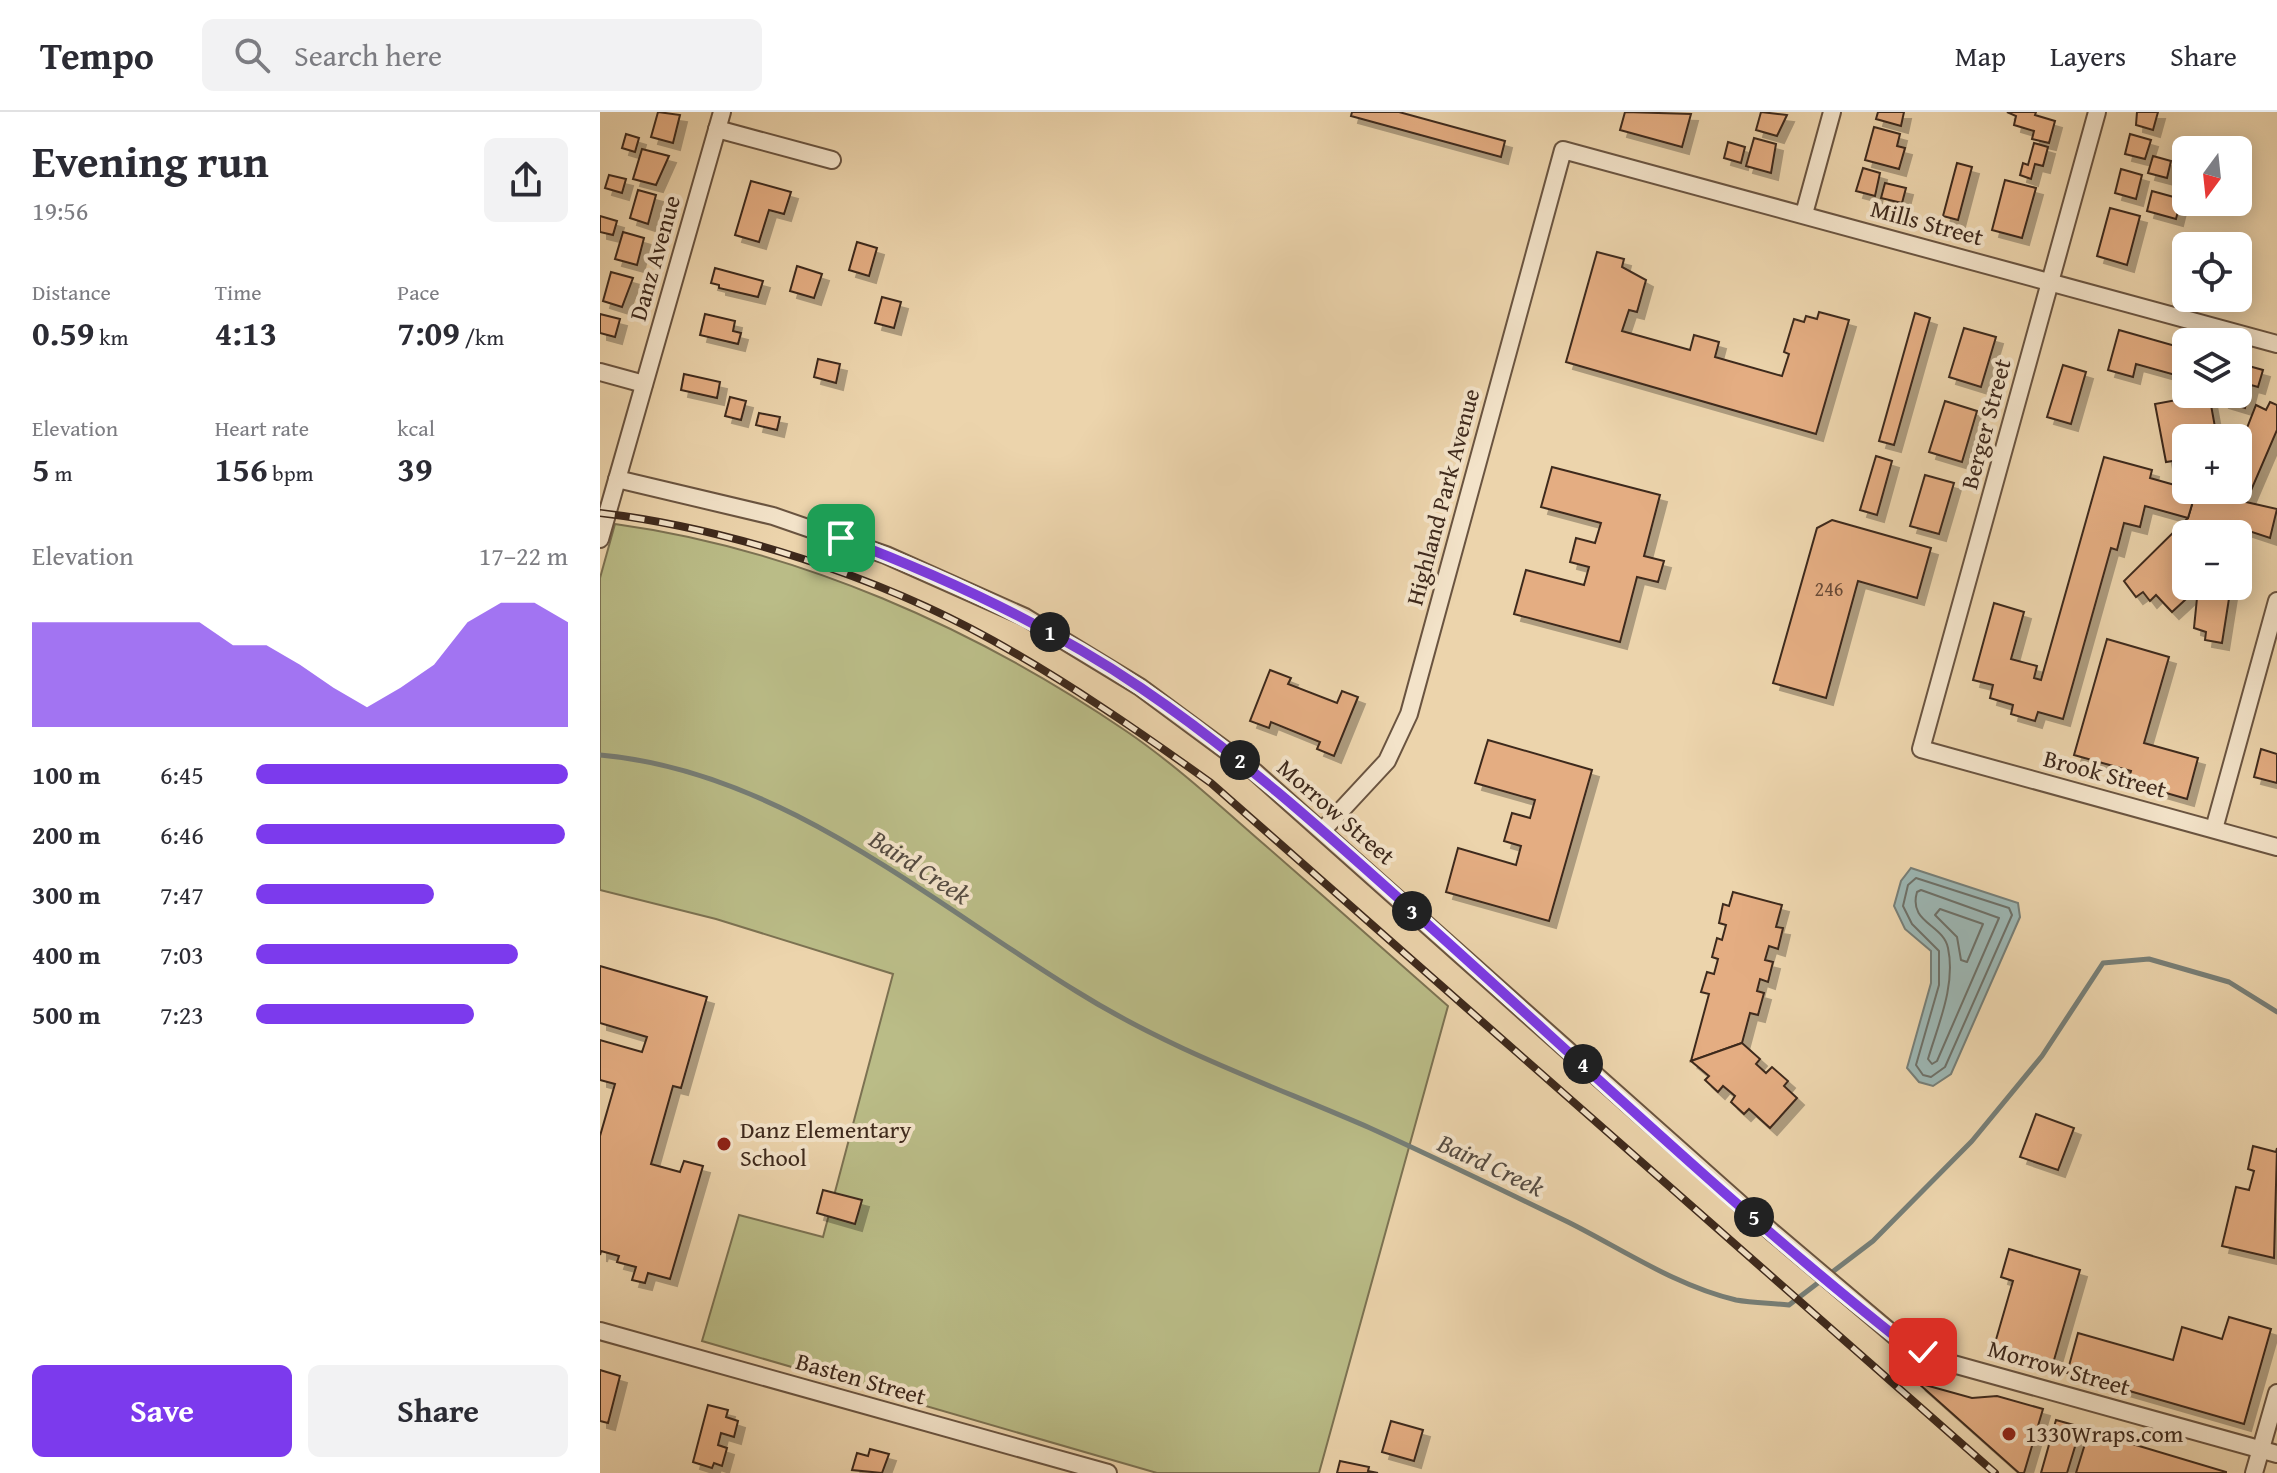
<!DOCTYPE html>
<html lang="en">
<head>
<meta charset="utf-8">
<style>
  body { margin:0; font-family:"Gentium Book Plus",serif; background:#f2f2f3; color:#2b2b33; height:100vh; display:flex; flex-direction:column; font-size:30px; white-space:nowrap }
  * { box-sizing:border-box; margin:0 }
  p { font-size:26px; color:#7c7c81 }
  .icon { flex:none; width:44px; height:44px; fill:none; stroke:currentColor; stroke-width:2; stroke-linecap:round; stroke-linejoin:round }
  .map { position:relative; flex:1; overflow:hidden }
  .details { display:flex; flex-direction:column; background:#fff; width:600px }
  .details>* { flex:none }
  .needle { width:52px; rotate:195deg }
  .buttons { position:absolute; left:1572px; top:24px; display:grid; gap:16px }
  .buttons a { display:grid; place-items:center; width:80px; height:80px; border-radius:12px; background:#fff; box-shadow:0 4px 20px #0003; font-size:40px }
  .pin { position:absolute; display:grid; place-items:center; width:68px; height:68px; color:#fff; margin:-34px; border-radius:16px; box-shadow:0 4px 12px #0006 }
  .km { position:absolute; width:40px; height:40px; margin:-20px; border-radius:50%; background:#222; color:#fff; font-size:22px; line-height:40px; text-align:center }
  .round { display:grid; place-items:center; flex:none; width:84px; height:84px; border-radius:12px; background:#f2f2f3 }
  .summary { display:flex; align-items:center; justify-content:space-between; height:136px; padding:0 32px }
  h1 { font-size:44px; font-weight:800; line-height:60px }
  .stats { display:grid; grid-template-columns:repeat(3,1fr); gap:12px; height:136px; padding:8px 32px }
  .stats div { display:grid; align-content:center }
  .stats b { font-size:34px; font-weight:800 }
  .stats small { font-size:22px; font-weight:400 }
  .stats p { font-size:22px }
  .chart { height:224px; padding:16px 32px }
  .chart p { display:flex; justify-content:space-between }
  .chart svg { width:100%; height:144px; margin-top:8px; fill:#7c3aed; opacity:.7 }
  .button { display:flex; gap:16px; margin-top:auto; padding:16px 32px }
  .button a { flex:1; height:92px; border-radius:12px; background:#7c3aed; color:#fff; font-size:32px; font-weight:800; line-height:92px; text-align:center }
  .button a+a { background:#f2f2f3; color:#2b2b33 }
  ul { padding:0 32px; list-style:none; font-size:26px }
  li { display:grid; grid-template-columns:128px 96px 1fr; align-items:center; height:60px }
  li i { height:20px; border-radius:10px; background:#7c3aed }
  header { display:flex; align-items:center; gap:48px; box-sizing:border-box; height:112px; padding:0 40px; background:#fff; border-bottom:2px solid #e1e1e2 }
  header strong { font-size:38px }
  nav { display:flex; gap:44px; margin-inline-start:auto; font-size:28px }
  .search { width:560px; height:72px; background:#f2f2f3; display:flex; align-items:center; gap:20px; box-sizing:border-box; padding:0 28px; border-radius:12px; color:#7c7c81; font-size:30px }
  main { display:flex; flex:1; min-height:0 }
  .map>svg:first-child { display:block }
</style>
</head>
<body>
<header>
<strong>Tempo</strong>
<div class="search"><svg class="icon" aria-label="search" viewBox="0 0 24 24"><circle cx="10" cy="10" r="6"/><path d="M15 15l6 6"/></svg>Search here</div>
<nav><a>Map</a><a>Layers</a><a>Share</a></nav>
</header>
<main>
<section class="details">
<div class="summary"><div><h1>Evening run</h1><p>19:56</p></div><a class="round"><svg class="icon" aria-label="share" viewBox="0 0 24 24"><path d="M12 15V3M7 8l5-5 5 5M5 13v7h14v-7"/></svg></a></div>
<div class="stats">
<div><p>Distance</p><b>0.59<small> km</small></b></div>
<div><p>Time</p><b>4:13</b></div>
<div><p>Pace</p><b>7:09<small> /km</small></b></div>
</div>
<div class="stats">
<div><p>Elevation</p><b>5<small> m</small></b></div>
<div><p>Heart rate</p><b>156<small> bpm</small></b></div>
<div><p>kcal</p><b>39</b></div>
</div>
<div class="chart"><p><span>Elevation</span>17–22 m</p>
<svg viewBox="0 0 160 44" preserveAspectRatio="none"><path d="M0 44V12L10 12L20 12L30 12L40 12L50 12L60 19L70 19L80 25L90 32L100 38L110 32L120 25L130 12L140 6L150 6L160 12V44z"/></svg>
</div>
<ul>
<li><b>100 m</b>6:45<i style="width:100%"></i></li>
<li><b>200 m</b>6:46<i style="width:99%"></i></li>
<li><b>300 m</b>7:47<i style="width:57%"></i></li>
<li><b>400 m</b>7:03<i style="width:84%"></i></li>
<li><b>500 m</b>7:23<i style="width:70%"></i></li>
</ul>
<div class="button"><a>Save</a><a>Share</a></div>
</section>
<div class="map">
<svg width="1677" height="1361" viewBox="0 0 1677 1361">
  <defs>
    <filter id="shadow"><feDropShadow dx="7" dy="7" stdDeviation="0" flood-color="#0004"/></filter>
  </defs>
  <rect width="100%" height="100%" fill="#ecd4ac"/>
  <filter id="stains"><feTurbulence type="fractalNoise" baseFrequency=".0025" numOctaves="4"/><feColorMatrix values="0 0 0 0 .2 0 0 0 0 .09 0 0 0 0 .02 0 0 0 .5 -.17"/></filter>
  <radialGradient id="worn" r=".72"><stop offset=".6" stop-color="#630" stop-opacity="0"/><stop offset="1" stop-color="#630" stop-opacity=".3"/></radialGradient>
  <path fill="#babc87" stroke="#7c7252" stroke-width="2" d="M15 412C197 437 375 516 526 619 576 653 621 695 666 734 727 787 788 841 848 894L719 1361H557L102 1229 139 1103 223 1125 293 862 116 807 0 778V466Z"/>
  <path fill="#9cb6b3" stroke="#767e77" stroke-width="2" d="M1311 756 1418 791 1420 805 1351 962 1333 974 1319 970 1307 956 1331 871V839L1305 817 1294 794 1301 769Z"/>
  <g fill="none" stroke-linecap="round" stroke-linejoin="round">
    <g stroke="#6d7068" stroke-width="2">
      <path d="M1316 766 1409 796 1412 803 1345 955 1331 965 1323 963 1316 953 1339 873V839L1312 812 1303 794 1308 773Z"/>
      <path d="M1321 778 1399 806 1337 949 1332 952 1328 947C1338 913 1356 873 1348 836 1343 812 1308 811 1317 780Z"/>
      <path d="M1340 797 1383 812 1367 850 1361 848 1357 825 1335 803Z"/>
    </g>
    <path stroke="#767e77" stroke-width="5" d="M0 643C181 659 327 788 476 879 570 938 669 972 770 1016 836 1046 902 1078 968 1110 1022 1137 1076 1174 1136 1188 1153 1191 1171 1191 1189 1193L1273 1129 1372 1029 1442 944 1503 851 1549 847 1629 870 1677 900"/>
  </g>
  <g fill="#e4ad82" stroke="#3e291c" stroke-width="2" filter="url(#shadow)">
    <path d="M58 0 80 3 73 31 51 25Z"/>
    <path d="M752 0H799L905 29 901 45 751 4Z"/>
    <path d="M1025 0 1091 2 1082 35 1020 18Z"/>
    <path d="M1161 0 1187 3 1177 24 1156 18Z"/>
    <path d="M1278 0H1304L1301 14 1276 7Z"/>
    <path d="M1407 0H1436L1435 3 1455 9 1449 31 1432 27 1434 19 1414 13 1416 4Z"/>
    <path d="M1537 0H1558L1553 18 1536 13Z"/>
    <path d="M1274 15 1300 22 1297 34 1305 36 1299 57 1265 48Z"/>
    <path d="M26 22 39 26 35 40 22 36Z"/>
    <path d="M1530 22 1551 28 1545 47 1525 42Z"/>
    <path d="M1154 26 1176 32 1171 61 1146 54Z"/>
    <path d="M1128 30 1145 35 1141 51 1124 46Z"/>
    <path d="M1434 31 1448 35 1443 54 1435 52 1431 67 1420 63 1423 51 1428 53Z"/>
    <path d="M42 37 69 44 56 73 33 67Z"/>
    <path d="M1553 44 1571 49 1567 66 1548 61Z"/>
    <path d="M1357 51 1372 55 1358 108 1343 104Z"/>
    <path d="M1263 56 1280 61 1275 84 1256 79Z"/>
    <path d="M1521 57 1542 63 1536 87 1515 81Z"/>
    <path d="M9 63 26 67 22 81 5 76Z"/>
    <path d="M1405 68 1436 76 1422 126 1392 118Z"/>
    <path d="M151 69 191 80 184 102 169 98 159 130 135 123Z"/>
    <path d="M1285 71 1306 76 1302 91 1281 86Z"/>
    <path d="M38 78 56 83 48 112 30 106Z"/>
    <path d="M1552 79 1581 87 1576 107 1547 99Z"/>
    <path d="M1510 96 1540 104 1527 153 1497 144Z"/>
    <path d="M0 104 17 109 13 123 0 120Z"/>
    <path d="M23 120 44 126 37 153 15 147Z"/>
    <path d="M257 130 277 136 269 164 249 158Z"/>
    <path d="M997 140 1024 147 1022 155 1046 168 1037 200 1029 198 1022 219 1090 238 1094 223 1119 230 1115 245 1182 264 1189 242 1184 240 1194 207 1204 210 1206 204 1217 207 1219 200 1249 208 1216 322 966 250Z"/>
    <path d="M197 154 222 162 214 186 190 179Z"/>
    <path d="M115 156 163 169 158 185 119 176V173L111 171Z"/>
    <path d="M11 160 33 166 22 195 3 189Z"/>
    <path d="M282 185 301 190 294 216 275 211Z"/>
    <path d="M1315 201 1330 206 1294 333 1279 329Z"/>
    <path d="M0 202 20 207 15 225 0 221Z"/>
    <path d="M105 202 135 209 133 219 141 221 138 232 100 223Z"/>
    <path d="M1364 216 1396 225 1381 275 1349 265Z"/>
    <path d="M1519 218 1586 237V266L1536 252 1533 265 1508 258Z"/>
    <path d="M218 247 240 252 236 271 214 265Z"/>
    <path d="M1638 251 1663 258 1658 275 1651 273 1645 296 1622 289 1624 282H1638Z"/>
    <path d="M1463 253 1486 260 1471 312 1447 305Z"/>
    <path d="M84 262 120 270 117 286 81 278Z"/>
    <path d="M1609 282 1617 326H1586V347L1566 350 1555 292Z"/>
    <path d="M130 285 146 289 141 308 125 304Z"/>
    <path d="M1345 289 1377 299 1362 350 1329 340Z"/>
    <path d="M1670 290 1677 293V318L1646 390 1677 397 1670 426 1640 416 1638 429V422H1586V474H1631L1622 531 1605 528 1606 520 1594 516 1598 476 1572 500 1556 483 1550 489 1543 480 1536 485 1524 469 1588 406 1596 379 1638 378V339L1656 293 1666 298Z"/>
    <path d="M159 301 180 305 177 318 156 313Z"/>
    <path d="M1276 344 1292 349 1277 403 1260 398Z"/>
    <path d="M1504 345 1552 358 1550 366 1596 379 1588 406 1545 394 1540 415 1524 411 1517 438 1511 436 1463 607 1438 600 1435 609 1411 602 1413 593 1390 586 1393 573 1373 568 1394 491 1424 500 1411 547 1437 554 1434 566 1441 568Z"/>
    <path d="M952 355 1060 383 1044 444 1064 449 1058 470 1037 465 1020 530 914 502 926 458 984 473 989 455 970 450 976 426 995 431 1001 411 941 395Z"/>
    <path d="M1325 363 1354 371 1339 422 1310 414Z"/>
    <path d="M1232 408 1331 436 1317 486 1258 469 1226 586 1173 571 1217 416Z"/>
    <path d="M1507 527 1569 545 1544 631 1598 646 1587 687 1528 670 1531 659 1474 643Z"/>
    <path d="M670 558 691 566 688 572 737 591 742 579 758 585 734 644 717 637 720 630 671 610 669 616 650 609Z"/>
    <path d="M888 628 992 658 949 809 846 780 858 736 916 753 921 734 904 729 912 701 930 706 935 688 875 671Z"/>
    <path d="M1661 637 1677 642V671L1654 665Z"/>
    <path d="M1133 780 1182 793 1176 815 1183 816 1178 837 1169 834 1165 848 1173 850 1168 870 1160 867 1157 879 1164 881 1158 903 1150 901 1142 931 1091 949 1109 882 1101 880 1107 860 1114 862 1118 847 1112 845 1117 826 1122 828 1126 813 1119 811 1123 792 1129 794Z"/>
    <path d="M0 854 107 885 81 976 73 974 51 1052 80 1060 84 1049 103 1054 70 1167 48 1161 45 1171 32 1168 36 1155 17 1150 19 1144 1 1139 0 1143V1024L15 972 0 968V928L42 940 47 925 0 911Z"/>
    <path d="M1142 931 1160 947 1156 952 1166 961 1172 955 1188 969 1184 974 1197 986 1170 1016 1149 997 1144 1002 1131 990 1135 984 1123 974 1118 980 1105 968 1109 964 1091 949Z"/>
    <path d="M1436 1002 1474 1016 1458 1058 1420 1045Z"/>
    <path d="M1653 1034 1676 1040 1677 1036 1674 1146 1622 1134 1636 1075 1649 1078 1654 1059 1648 1057Z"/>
    <path d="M223 1078 262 1088 255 1112 217 1101Z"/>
    <path d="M1409 1137 1480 1158 1452 1255 1393 1238 1413 1169 1401 1165Z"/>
    <path d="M1629 1205 1671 1217 1644 1312 1467 1261 1478 1221 1573 1248 1582 1215 1622 1227Z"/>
    <path d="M0 1258 20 1264 8 1311 0 1309Z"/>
    <path d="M1318 1271 1372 1286 1397 1284 1443 1297 1424 1361H1419Z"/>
    <path d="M108 1293 128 1298 126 1305 138 1309 134 1325 121 1321 118 1333 127 1336 122 1354 114 1351 112 1356 93 1350Z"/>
    <path d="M1456 1308 1481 1315 1467 1361H1441Z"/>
    <path d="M791 1309 823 1318 814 1349 782 1340Z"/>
    <path d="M1489 1319 1626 1360V1361H1476Z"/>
    <path d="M270 1337 289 1342 282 1361 252 1358 257 1341 268 1344Z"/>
    <path d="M740 1349 769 1355 768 1359 778 1361H737Z"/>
  </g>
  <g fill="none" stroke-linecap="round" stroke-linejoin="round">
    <g stroke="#6a5440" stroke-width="20">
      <g id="minor">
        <path d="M1497 0 1321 637 1677 735"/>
        <path d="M117 17 232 48"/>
        <path d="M1204 102 1232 0"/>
        <path d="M0 260 44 272"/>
        <path d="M17 367 173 404 286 443 425 505 540 575 655 660 1172 1120 1301 1229 1353 1252 1677 1342"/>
        <path d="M0 427 122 0"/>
        <path d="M1614 717 1677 489"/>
        <path d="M722 719 787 649 809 602 963 38 1677 232"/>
        <path d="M0 1219 508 1361"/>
        <path d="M1654 1361 1677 1281"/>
      </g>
    </g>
    <use href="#minor" stroke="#f3e3c9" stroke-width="16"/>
    <g stroke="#3e291c" stroke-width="8">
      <path id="rail" d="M0 401C128 416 279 465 392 528 469 571 540 620 611 671L1395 1361"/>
    </g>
    <use href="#rail" stroke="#f3e3c9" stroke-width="5" stroke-dasharray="15" stroke-linecap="butt"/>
  </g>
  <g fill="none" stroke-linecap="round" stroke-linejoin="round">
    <g stroke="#fff" stroke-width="16">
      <path id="route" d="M241 426C347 466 448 513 541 576 640 643 728 723 816 802 976 945 1133 1096 1301 1229L1323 1240"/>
    </g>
    <use href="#route" stroke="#7c3aed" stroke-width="10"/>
  </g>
  <g fill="#8f2418" stroke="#f3e3c9" stroke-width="3">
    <circle cx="124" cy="1032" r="8"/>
    <circle cx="1409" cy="1322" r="8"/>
  </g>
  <g text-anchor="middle" stroke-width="8" stroke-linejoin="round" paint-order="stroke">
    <g font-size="20" fill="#684a36">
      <text x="1229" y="484">246</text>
    </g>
    <g font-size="24" fill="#3e291c" stroke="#f3e3c9">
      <text transform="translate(1327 111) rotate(15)" y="8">Mills Street</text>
      <text transform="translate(55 146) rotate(-74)" y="8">Danz Avenue</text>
      <text transform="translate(1386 312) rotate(-75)" y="8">Berger Street</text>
      <text transform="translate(843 385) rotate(-75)" y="8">Highland Park Avenue</text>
      <text transform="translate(1505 662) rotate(15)" y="8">Brook Street</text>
      <text transform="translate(736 700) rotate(41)" y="8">Morrow Street</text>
      <text transform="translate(1459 1256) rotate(16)" y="8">Morrow Street</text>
      <text transform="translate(261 1267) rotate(16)" y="8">Basten Street</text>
    </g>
    <g font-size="24" fill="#3e291c" stroke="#f3e3c9" text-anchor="start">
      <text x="140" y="1026">Danz Elementary<tspan x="140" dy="28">School</tspan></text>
      <text x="1425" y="1330">1330Wraps.com</text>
    </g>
    <g font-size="26" font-style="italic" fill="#564c42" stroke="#f3e3c9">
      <text transform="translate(320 755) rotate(33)" y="9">Baird Creek</text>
      <text transform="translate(891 1053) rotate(25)" y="9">Baird Creek</text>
    </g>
  </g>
  <rect width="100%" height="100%" filter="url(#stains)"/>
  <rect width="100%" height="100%" fill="url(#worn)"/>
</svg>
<div class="buttons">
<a><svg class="needle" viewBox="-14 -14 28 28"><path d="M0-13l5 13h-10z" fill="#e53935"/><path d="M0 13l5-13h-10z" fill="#7c7c81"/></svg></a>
<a><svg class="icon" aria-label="locate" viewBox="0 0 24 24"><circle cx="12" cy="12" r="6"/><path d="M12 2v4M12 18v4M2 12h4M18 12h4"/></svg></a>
<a><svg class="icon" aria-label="layers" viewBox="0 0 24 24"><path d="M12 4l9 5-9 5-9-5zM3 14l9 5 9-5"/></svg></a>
<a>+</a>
<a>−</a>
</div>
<div class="pin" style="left:241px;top:426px;background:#1e9e55"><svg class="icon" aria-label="arrive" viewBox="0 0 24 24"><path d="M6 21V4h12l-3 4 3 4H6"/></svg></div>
<div class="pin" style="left:1323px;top:1240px;background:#d93025"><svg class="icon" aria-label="check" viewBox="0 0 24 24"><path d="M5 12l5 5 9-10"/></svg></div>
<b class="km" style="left:450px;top:520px">1</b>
<b class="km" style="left:640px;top:648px">2</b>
<b class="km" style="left:812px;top:799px">3</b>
<b class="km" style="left:983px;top:952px">4</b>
<b class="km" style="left:1154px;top:1105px">5</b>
</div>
</main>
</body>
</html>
